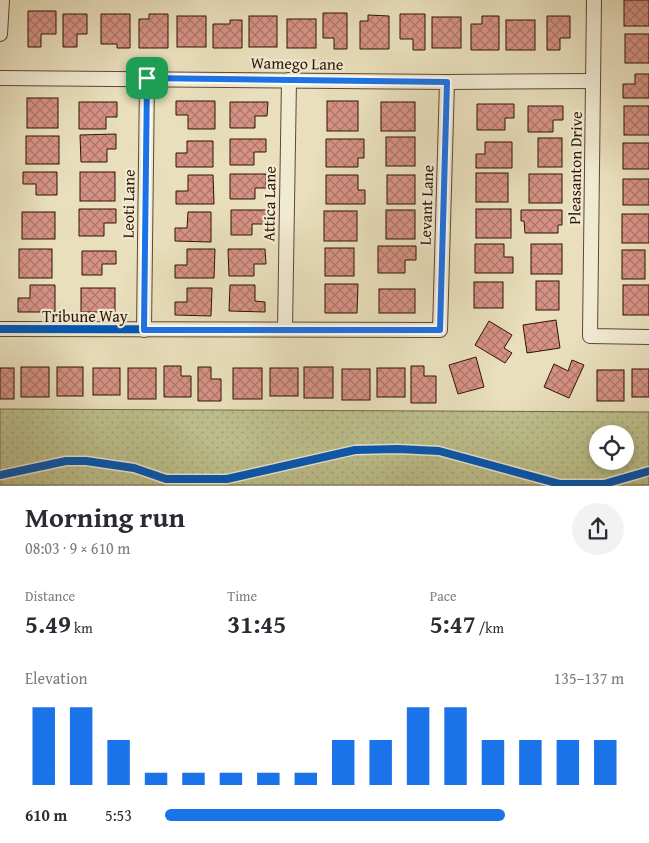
<!DOCTYPE html>
<html lang="en">
<head>
<meta charset="utf-8">
<style>
  body { margin:0; font-family:"Gentium Book Plus",serif; background:#f2f2f3; color:#2b2b33; height:100vh; display:flex; flex-direction:column; font-size:19px; white-space:nowrap }
  * { box-sizing:border-box; margin:0 }
  p { font-size:16px; color:#7c7c81 }
  .icon { flex:none; width:28px; height:28px; fill:none; stroke:currentColor; stroke-width:2; stroke-linecap:round; stroke-linejoin:round }
  .map { position:relative; height:486px; overflow:hidden }
  .drawer { display:flex; flex-direction:column; background:#fff; flex:1 }
  .drawer>* { flex:none }
  .fabs { position:absolute; left:589px; top:425px; display:grid; gap:10px }
  .fabs a { display:grid; place-items:center; width:45px; height:45px; border-radius:50%; background:#fff; box-shadow:0 2px 8px #0003; font-size:25px }
  .pin { position:absolute; display:grid; place-items:center; width:42px; height:42px; color:#fff; margin:-21px; border-radius:10px; box-shadow:0 2px 8px #0006 }
  .round { display:grid; place-items:center; flex:none; width:52px; height:52px; border-radius:26px; background:#f2f2f3 }
  .head { display:flex; align-items:center; justify-content:space-between; height:85px; padding:0 25px }
  h1 { font-size:28px; font-weight:700; line-height:38px }
  .stats { display:grid; grid-template-columns:repeat(3,1fr); gap:8px; height:85px; padding:5px 25px }
  .stats div { display:grid; align-content:center }
  .stats b { font-size:25px; font-weight:700 }
  .stats small { font-size:14px; font-weight:400 }
  .stats p { font-size:14px }
  .chart { height:140px; padding:10px 25px }
  .chart p { display:flex; justify-content:space-between }
  .chart svg { width:100%; height:90px; margin-top:5px; stroke:#1a73e8; stroke-width:6 }
  ul { padding:0 25px; list-style:none; font-size:16px }
  li { display:grid; grid-template-columns:80px 60px 1fr; align-items:center; height:38px }
  li i { height:12px; border-radius:6px; background:#1a73e8 }
  .map>svg:first-child { display:block }
</style>
</head>
<body>
<div class="map">
<svg width="649" height="486" viewBox="0 0 649 486">
  <defs>
    <pattern id="park-dots" width="8" height="8" patternUnits="userSpaceOnUse" patternTransform="scale(1.25)"><rect width="8" height="8" fill="#bcc08d"/><path d="M2 2h.1M6 6h.1" fill="none" stroke="#a2a478" stroke-width="1.8" stroke-linecap="round"/></pattern>
    <pattern id="building-cross-hatch" width="8" height="8" patternUnits="userSpaceOnUse" patternTransform="scale(1.25)"><rect width="8" height="8" fill="#d69286"/><path d="M0 0l8 8M0 8l8-8" fill="none" stroke="#ae766b"/></pattern>
  </defs>
  <rect width="100%" height="100%" fill="#e9dfbc"/>
  <filter id="stains"><feTurbulence type="fractalNoise" baseFrequency=".004" numOctaves="4"/><feColorMatrix values="0 0 0 0 .2 0 0 0 0 .09 0 0 0 0 .02 0 0 0 .5 -.17"/></filter>
  <radialGradient id="worn" r=".72"><stop offset=".6" stop-color="#630" stop-opacity="0"/><stop offset="1" stop-color="#630" stop-opacity=".3"/></radialGradient>
  <path fill="url(#park-dots)" stroke="#756a48" fill-rule="evenodd" d="M0 409 649 412V485H0ZM598 434H625V461H598Z"/>
  <g fill="url(#building-cross-hatch)" stroke="#2e1503">
    <rect x="624" y="0" width="25" height="26"/>
    <path d="M28 11H56V34H41V47H28Z"/>
    <path d="M323 13H347V49H334V38H323Z"/>
    <path d="M63 14H87V34H77V47H63Z"/>
    <path d="M101 14H130V48H117V44H101Z"/>
    <path d="M149 14H168V48H139V19H149Z"/>
    <path d="M400 14H425V50H413V39H400Z"/>
    <path d="M368 15 389 16V49H360V21H368Z"/>
    <rect x="177" y="16" width="29" height="31"/>
    <rect x="249" y="16" width="28" height="31"/>
    <path d="M482 16H499V50H471V24H482Z"/>
    <path d="M547 16H570V38H560V50H547Z"/>
    <rect x="432" y="17" width="29" height="31"/>
    <rect x="287" y="19" width="29" height="29"/>
    <path d="M230 20H242V48H213V24H230Z"/>
    <rect x="506" y="20" width="29" height="30"/>
    <rect x="625" y="34" width="24" height="29"/>
    <path d="M635 74H649V98H623V84H635Z"/>
    <rect x="27" y="98" width="31" height="30"/>
    <path d="M176 101H215V129H188V115H176Z"/>
    <rect x="327" y="101" width="31" height="30"/>
    <path d="M79 102H117V117H106V129H79Z"/>
    <path d="M230 102H268L267 116H255V128H230Z"/>
    <rect x="381" y="102" width="34" height="29"/>
    <path d="M477 104H514V118H505V130H477Z"/>
    <path d="M528 106H563V120H553V132H528Z"/>
    <rect x="624" y="106" width="25" height="29"/>
    <path d="M116 134V149H107V162H81L80 135Z"/>
    <rect x="26" y="136" width="33" height="28"/>
    <rect x="386" y="137" width="29" height="29"/>
    <rect x="538" y="138" width="24" height="29"/>
    <path d="M230 139H266V152H254V165H230Z"/>
    <path d="M326 139H364V158H358V167H326Z"/>
    <path d="M187 141H213V167H176V153H187Z"/>
    <path d="M485 142H512V168H476V154H485Z"/>
    <rect x="623" y="143" width="26" height="26"/>
    <path d="M23 172H57V195H36V184H23Z"/>
    <rect x="80" y="172" width="35" height="29"/>
    <rect x="476" y="173" width="32" height="29"/>
    <path d="M230 174H266V188H255V199H230Z"/>
    <rect x="529" y="174" width="33" height="29"/>
    <path d="M188 175H213L214 204H176V191H188Z"/>
    <path d="M326 175H358V190H365V204H326Z"/>
    <rect x="387" y="175" width="28" height="29"/>
    <rect x="623" y="179" width="26" height="26"/>
    <path d="M79 209H116V223H104V236H79Z"/>
    <rect x="476" y="209" width="35" height="29"/>
    <path d="M231 210H266V224H252V235H231Z"/>
    <rect x="386" y="210" width="29" height="29"/>
    <path d="M521 210H562V225H558V233H525L524 221H521Z"/>
    <rect x="324" y="211" width="33" height="30"/>
    <rect x="22" y="212" width="33" height="27"/>
    <path d="M188 212H211V242L175 241V228H187Z"/>
    <rect x="622" y="214" width="27" height="29"/>
    <path d="M475 244H504V257H513V273H475Z"/>
    <rect x="531" y="244" width="31" height="30"/>
    <path d="M378 246H416V260H405V273H378Z"/>
    <rect x="325" y="248" width="29" height="28"/>
    <rect x="19" y="249" width="33" height="29"/>
    <path d="M187 249H215L214 278H175V265H187Z"/>
    <path d="M228 249H265L266 264H254V276H229Z"/>
    <rect x="622" y="250" width="23" height="29"/>
    <path d="M82 251H116V264H102V275H82Z"/>
    <rect x="536" y="281" width="23" height="29"/>
    <rect x="474" y="282" width="29" height="26"/>
    <path d="M325 284H358L357 313H325Z"/>
    <path d="M30 285H55V312H18V298H30Z"/>
    <path d="M230 285H255V301L265 302V312L229 311Z"/>
    <rect x="623" y="285" width="26" height="30"/>
    <rect x="81" y="288" width="34" height="24"/>
    <path d="M187 288H212L211 316 175 315V302H187Z"/>
    <rect x="379" y="289" width="36" height="24"/>
    <path d="M556 320 560 348 527 353 523 325Z"/>
    <path d="M489 321 512 335 504 348 512 353 505 363 475 345Z"/>
    <path d="M476 357 484 387 458 394 449 365Z"/>
    <path d="M572 360 584 365 569 398 544 387 554 364 568 371Z"/>
    <path d="M164 366H181V376H191V397H164Z"/>
    <path d="M411 366H424V376H436V403H411Z"/>
    <rect x="21" y="367" width="28" height="30"/>
    <rect x="57" y="367" width="26" height="29"/>
    <path d="M198 367H211V379H221V401H198Z"/>
    <rect x="304" y="367" width="29" height="31"/>
    <rect x="0" y="368" width="14" height="31"/>
    <rect x="93" y="368" width="27" height="27"/>
    <rect x="128" y="368" width="28" height="31"/>
    <rect x="233" y="368" width="29" height="31"/>
    <rect x="270" y="368" width="28" height="28"/>
    <rect x="377" y="368" width="28" height="29"/>
    <rect x="342" y="369" width="28" height="31"/>
    <rect x="632" y="369" width="17" height="28"/>
    <rect x="597" y="370" width="27" height="31"/>
  </g>
  <g fill="none" stroke-linecap="round" stroke-linejoin="round">
    <g stroke="#5d4831" stroke-width="16">
      <g id="street">
        <path d="M594 0 590 336 649 337"/>
        <path d="M0 34 2 0"/>
        <path d="M0 78 447 82 593 81"/>
        <path d="M0 329 440 330 447 82"/>
        <path d="M285 329 289 80"/>
        <path d="M144 330 147 78"/>
      </g>
    </g>
    <use href="#street" stroke="#f1ead3" stroke-width="14"/>
    <g stroke="#f1ead3" stroke-width="11">
      <g id="cycleway">
        <path d="M0 329 440 330 447 82"/>
        <path d="M0 475 66 461H86L134 468 166 479H227L355 450 398 449 439 451 560 484H604L649 471"/>
      </g>
    </g>
    <use href="#cycleway" stroke="#0057b8" stroke-width="8"/>
  </g>
  <g fill="none" stroke-linecap="round" stroke-linejoin="round">
    <g stroke="#fff" stroke-width="10">
      <path id="route" d="M147 78 447 82 440 330H144Z"/>
    </g>
    <use href="#route" stroke="#1a73e8" stroke-width="6"/>
  </g>
  <g text-anchor="middle" stroke-width="4.5" stroke-linejoin="round" paint-order="stroke">
    <g font-size="16" fill="#2e1503" stroke="#f1ead3">
      <text transform="translate(297 63) rotate(1)" y="6">Wamego Lane</text>
      <text transform="translate(575 168) rotate(-89)" y="6">Pleasanton Drive</text>
      <text transform="translate(128 204) rotate(-89)" y="6">Leoti Lane</text>
      <text transform="translate(269 204) rotate(-89)" y="6">Attica Lane</text>
      <text transform="translate(426 205) rotate(-88)" y="6">Levant Lane</text>
      <text x="85" y="322">Tribune Way</text>
    </g>
  </g>
  <rect width="100%" height="100%" filter="url(#stains)"/>
  <rect width="100%" height="100%" fill="url(#worn)"/>
</svg>
<div class="fabs">
<a><svg class="icon" aria-label="locate" viewBox="0 0 24 24"><circle cx="12" cy="12" r="6"/><path d="M12 2v4M12 18v4M2 12h4M18 12h4"/></svg></a>
</div>
<div class="pin" style="left:147px;top:78px;background:#1e9e55"><svg class="icon" aria-label="arrive" viewBox="0 0 24 24"><path d="M6 21V4h12l-3 4 3 4H6"/></svg></div>
</div>
<section class="drawer">
<div class="head"><div><h1>Morning run</h1><p>08:03 · 9 × 610 m</p></div><a class="round"><svg class="icon" aria-label="share" viewBox="0 0 24 24"><path d="M12 15V3M7 8l5-5 5 5M5 13v7h14v-7"/></svg></a></div>
<div class="stats">
<div><p>Distance</p><b>5.49<small> km</small></b></div>
<div><p>Time</p><b>31:45</b></div>
<div><p>Pace</p><b>5:47<small> /km</small></b></div>
</div>
<div class="chart"><p><span>Elevation</span>135–137 m</p>
<svg viewBox="0 0 160 44" preserveAspectRatio="none"><path d="M5 44V6M15 44V6M25 44V22M35 44V38M45 44V38M55 44V38M65 44V38M75 44V38M85 44V22M95 44V22M105 44V6M115 44V6M125 44V22M135 44V22M145 44V22M155 44V22"/></svg>
</div>
<ul>
<li><b>610 m</b>5:53<i style="width:74%"></i></li>
</ul>
</section>
</body>
</html>
